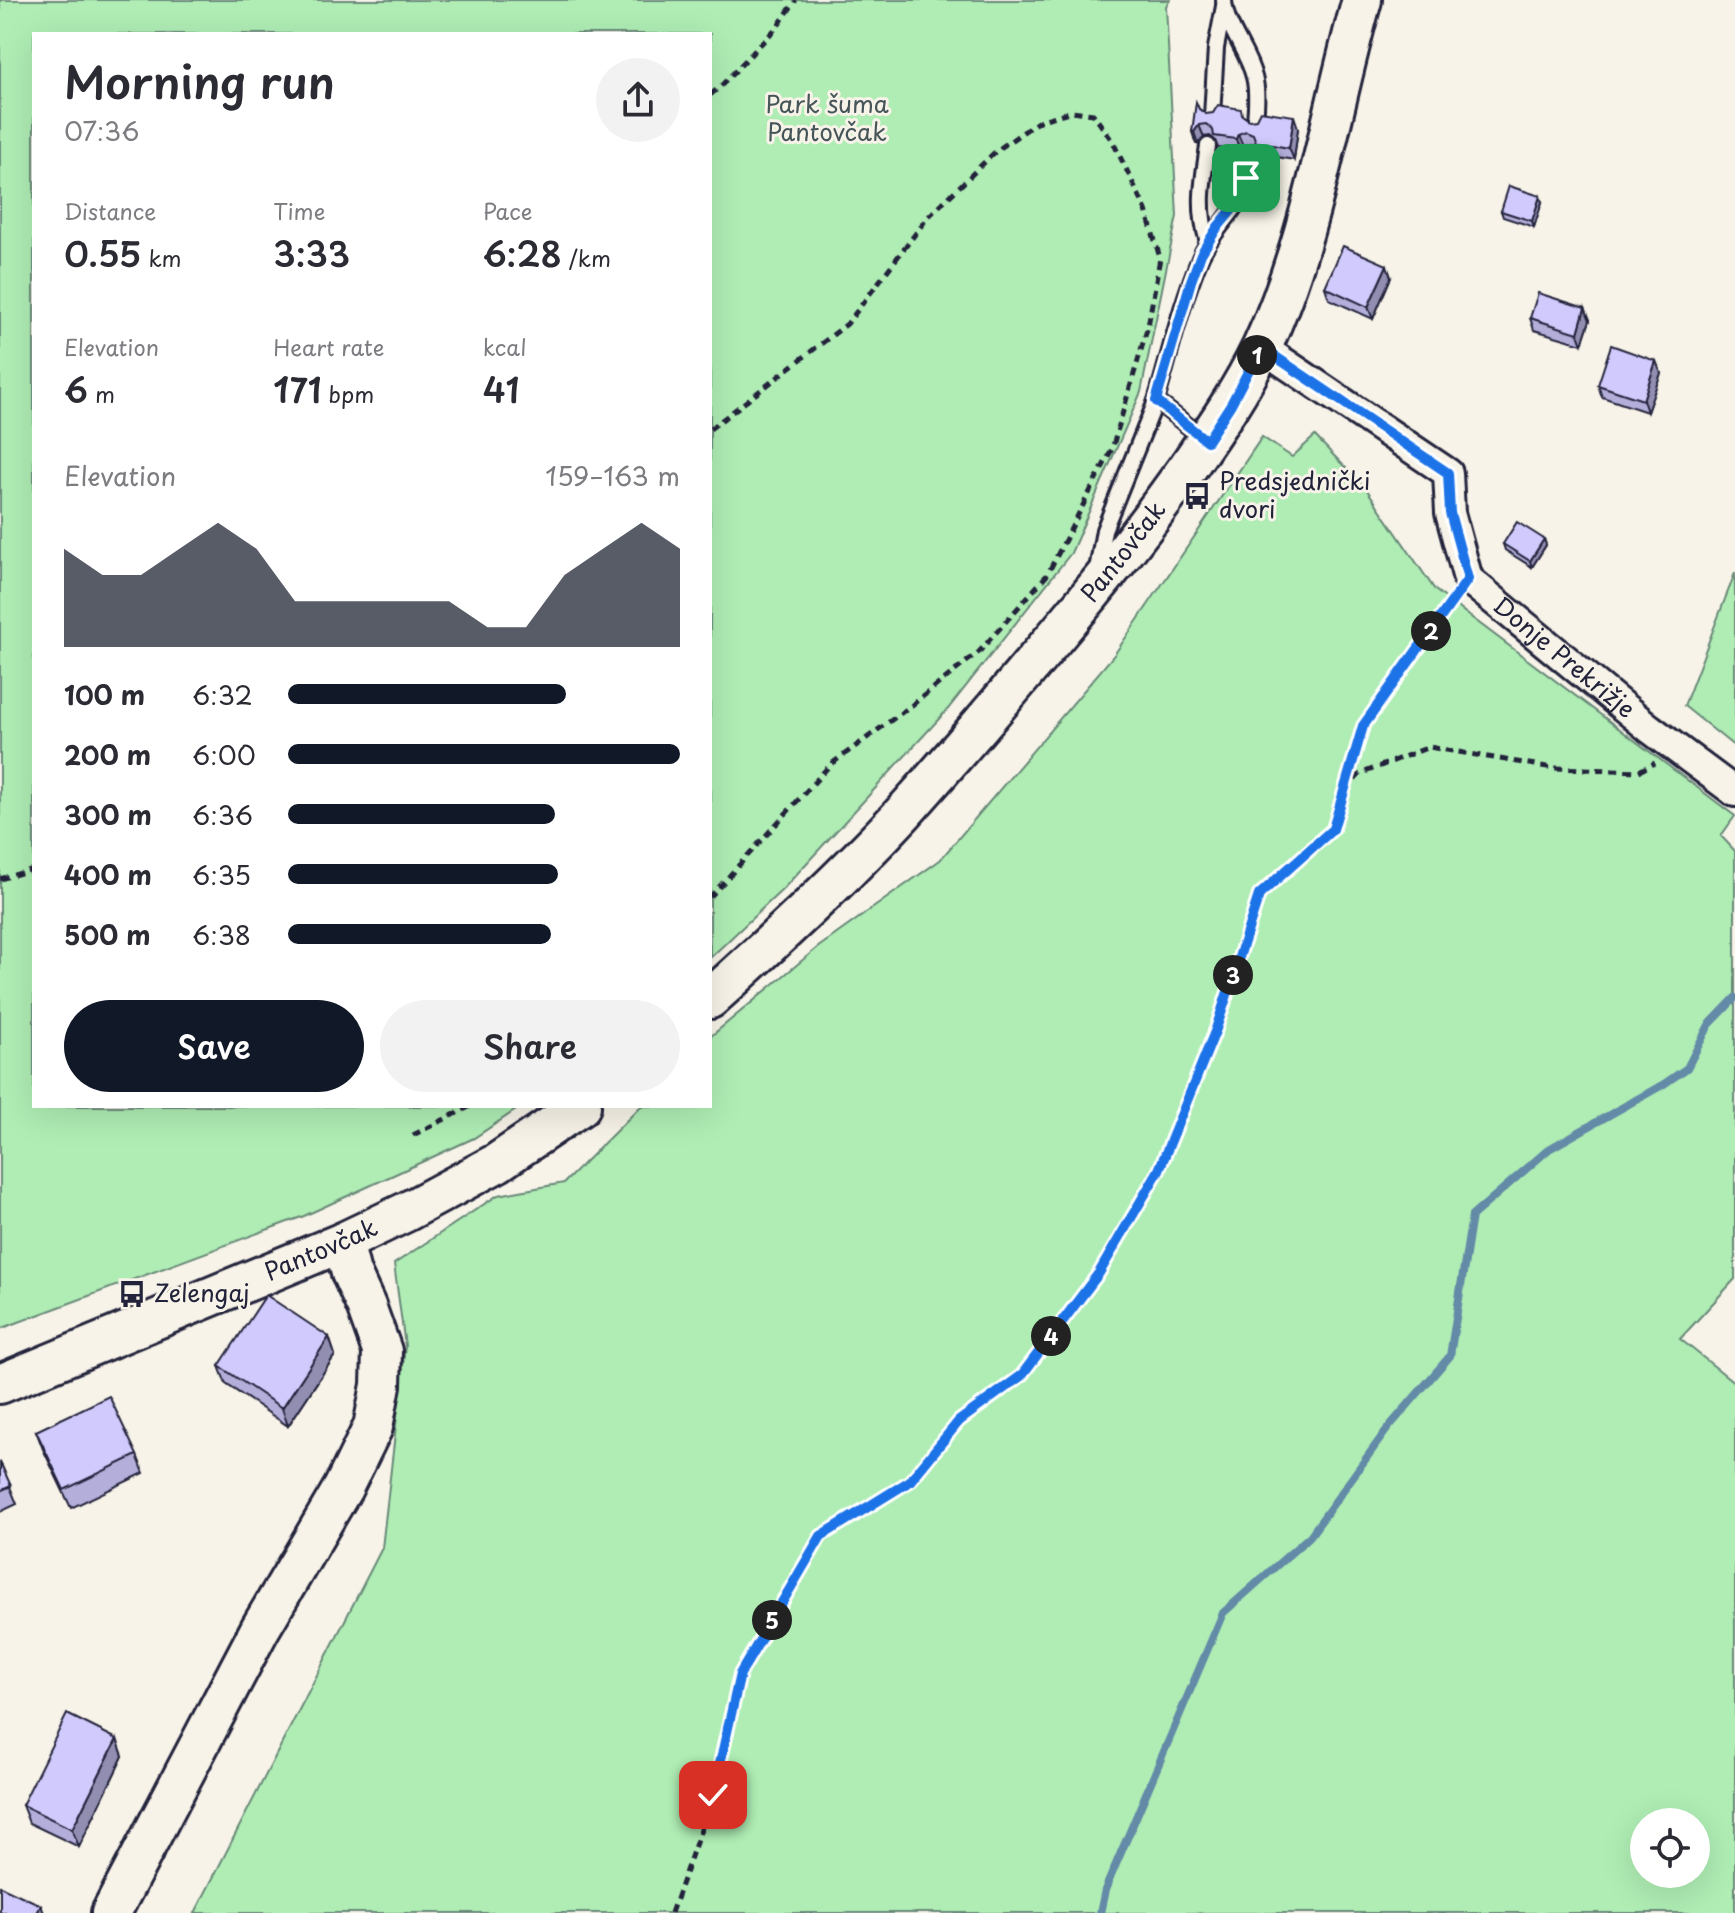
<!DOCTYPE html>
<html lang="en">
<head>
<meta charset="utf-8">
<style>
  body { margin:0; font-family:"Playpen Sans",sans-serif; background:#f2f2f3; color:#2b2b33; height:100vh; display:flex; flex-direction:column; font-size:30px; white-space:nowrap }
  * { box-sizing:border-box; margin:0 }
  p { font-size:26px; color:#7c7c81 }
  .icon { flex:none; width:44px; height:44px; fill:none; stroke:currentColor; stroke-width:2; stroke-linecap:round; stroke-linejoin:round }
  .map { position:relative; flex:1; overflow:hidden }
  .sheet { position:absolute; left:32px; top:32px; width:680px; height:1076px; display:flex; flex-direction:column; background:#fff; border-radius:0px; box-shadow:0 8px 32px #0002 }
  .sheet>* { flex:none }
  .fabs { position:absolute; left:1630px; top:1808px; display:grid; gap:16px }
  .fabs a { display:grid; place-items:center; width:80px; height:80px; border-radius:50%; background:#fff; box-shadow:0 8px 32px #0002; font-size:40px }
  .pin { position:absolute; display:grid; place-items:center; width:68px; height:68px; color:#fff; margin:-34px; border-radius:16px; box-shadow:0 4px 12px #0006 }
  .km { position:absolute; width:40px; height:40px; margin:-20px; border-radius:50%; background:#222; color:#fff; font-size:22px; line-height:40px; text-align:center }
  .round { display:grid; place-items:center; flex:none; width:84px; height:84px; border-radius:42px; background:#f2f2f3 }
  .headline { display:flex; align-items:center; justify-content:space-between; height:136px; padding:0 32px }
  h1 { font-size:44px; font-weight:600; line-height:60px }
  .metrics { display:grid; grid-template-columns:repeat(3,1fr); gap:12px; height:136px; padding:8px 32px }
  .metrics div { display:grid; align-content:center }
  .metrics b { font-size:34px; font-weight:600 }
  .metrics small { font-size:22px; font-weight:400 }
  .metrics p { font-size:22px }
  .chart { height:224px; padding:16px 32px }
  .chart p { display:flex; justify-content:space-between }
  .chart svg { width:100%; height:144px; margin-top:8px; fill:#111827; opacity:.7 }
  .primary-button { display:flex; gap:16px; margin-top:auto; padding:16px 32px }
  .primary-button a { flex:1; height:92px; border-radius:48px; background:#111827; color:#fff; font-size:32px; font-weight:600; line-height:92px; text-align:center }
  .primary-button a+a { background:#f2f2f3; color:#2b2b33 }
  ul { padding:0 32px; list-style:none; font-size:26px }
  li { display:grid; grid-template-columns:128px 96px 1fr; align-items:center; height:60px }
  li i { height:20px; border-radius:10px; background:#111827 }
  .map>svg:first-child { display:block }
</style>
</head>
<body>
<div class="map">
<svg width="1735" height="1913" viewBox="0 0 1735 1913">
  <rect width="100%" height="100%" fill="#f7f3e8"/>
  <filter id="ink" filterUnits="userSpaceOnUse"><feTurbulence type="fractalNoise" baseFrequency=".0125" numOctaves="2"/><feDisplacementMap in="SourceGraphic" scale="16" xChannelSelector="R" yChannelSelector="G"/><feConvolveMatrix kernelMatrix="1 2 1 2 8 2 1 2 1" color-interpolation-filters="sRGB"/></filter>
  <g filter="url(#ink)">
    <g fill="#afedb4" stroke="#688878" stroke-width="2" fill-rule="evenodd">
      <path d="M0 0H1170L1166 6 1177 216 1141 392 1071 553 948 709 783 889 710 958V34H34V1106H522L474 1138 304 1216 0 1329Z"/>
      <path d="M1315 436 1367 490 1435 590 1735 816 1721 836 1735 851V1279L1680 1339 1735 1383V1913H195L382 1548 405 1346 394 1264 498 1195 564 1183 641 1106H710V1037L817 948 940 860 1114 655 1262 437 1292 457ZM1644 1822H1696V1874H1644Z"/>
      <path d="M1735 573V747L1684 706Z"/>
    </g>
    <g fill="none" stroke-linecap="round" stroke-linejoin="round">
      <path stroke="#638aa7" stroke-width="8" d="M1100 1913 1105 1890 1223 1613 1310 1536 1388 1428 1450 1356 1472 1216 1549 1149 1664 1084 1687 1068 1709 1025 1735 998"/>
      <g stroke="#22223b" stroke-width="20">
        <g id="lane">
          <path d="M1224 0C1225 27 1248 51 1254 77 1258 91 1256 108 1255 122"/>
          <path d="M1212 116 1216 48 1224 6"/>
          <path d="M1208 242C1197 207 1203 182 1208 146"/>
          <path d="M1206 440 1156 401C1170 354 1181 304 1200 258 1208 238 1224 224 1235 206 1245 190 1247 171 1250 153"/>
          <path d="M1097 570 1104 530 1156 401"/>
        </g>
      </g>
      <g stroke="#22223b" stroke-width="34">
        <g id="street">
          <path id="s1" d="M1261 347 1448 473 1450 513 1468 579 1649 728 1735 792"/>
        </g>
      </g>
      <g stroke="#22223b" stroke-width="44">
        <g id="secondary">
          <path id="s2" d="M710 999C776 939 843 878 904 812 957 753 1009 692 1060 631 1105 578 1148 523 1188 467 1215 428 1242 389 1262 347 1313 237 1329 116 1362 0"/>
          <path id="s3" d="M0 1384 343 1242 406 1212 497 1163 581 1106"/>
          <path d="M111 1913 260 1629 343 1488 373 1427 381 1385 382 1351 366 1306 351 1273 343 1242"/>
        </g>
      </g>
      <g stroke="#22223b" stroke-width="5" stroke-dasharray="8 6" stroke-linecap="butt">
        <path d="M710 95 719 88 778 26 796 0"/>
        <path d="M710 429 847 324 928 217 996 151 1039 121 1072 111 1093 114 1113 142 1146 210 1160 258 1148 326 1112 449 1047 575 979 652 912 705 830 765 710 897"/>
        <path d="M1345 790 1360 774 1429 747 1553 768 1639 771 1655 763"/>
        <path d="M0 879 34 869"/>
        <path d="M413 1135 471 1106"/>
        <path d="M671 1913 713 1795 740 1674 821 1536 910 1481 959 1421 1021 1376 1099 1273 1159 1170 1216 1029 1259 895 1333 829 1363 726 1453 599"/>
      </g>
      <use href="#lane" stroke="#f7f3e8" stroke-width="14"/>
      <use href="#street" stroke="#f7f3e8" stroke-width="28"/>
      <use href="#secondary" stroke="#f7f3e8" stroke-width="38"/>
    </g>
    <g fill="#b4afda" stroke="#22223b" stroke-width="2">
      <path d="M1199 109 1206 114 1243 116 1249 120 1298 128 1294 160 1260 154 1257 146 1251 143 1243 146 1240 151 1218 148 1215 140 1210 136 1204 137 1198 144H1196L1192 132Z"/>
      <path d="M1542 202 1534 227 1503 217 1501 211Z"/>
      <path d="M1391 277 1373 319 1329 299 1325 287Z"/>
      <path d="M1585 308 1590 320 1582 344 1534 330 1530 318Z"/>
      <path d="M1661 373 1647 412 1602 397 1598 385Z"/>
      <path d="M1544 539 1546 545 1532 567 1505 550 1503 544Z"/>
      <path d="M329 1337 335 1355 288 1426 226 1384 219 1366Z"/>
      <path d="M36 1431 137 1455 144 1473 71 1508 43 1449Z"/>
      <path d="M0 1462 17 1504 0 1512Z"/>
      <path d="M117 1739 123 1756 79 1847 29 1823 22 1805Z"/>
    </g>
    <g fill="#928eb1" stroke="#22223b" stroke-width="2">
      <path d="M1294 116 1298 128 1294 160 1289 148Z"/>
      <path d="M1199 125 1204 137 1198 144 1194 132Z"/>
      <path d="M1238 134 1243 146 1240 151 1236 139Z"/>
      <path d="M1540 196 1542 202 1534 227 1532 221Z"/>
      <path d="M1387 265 1391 277 1373 319 1368 307Z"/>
      <path d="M1585 308 1590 320 1582 344 1578 333Z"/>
      <path d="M1656 361 1661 373 1647 412 1643 400Z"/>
      <path d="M1544 539 1546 545 1532 567 1530 561Z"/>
      <path d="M329 1337 335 1355 288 1426 282 1408Z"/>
      <path d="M117 1739 123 1756 79 1847 72 1829Z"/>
      <path d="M41 1905 44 1913H37Z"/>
    </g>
    <g fill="#d1cbfd" stroke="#22223b" stroke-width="2">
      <path d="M1196 102 1199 109 1206 114 1213 113 1218 105 1241 109 1242 115 1249 120 1256 119 1260 111 1294 116 1289 148 1256 142 1253 134 1246 131 1238 134 1236 139 1214 136 1213 130 1206 124 1199 125 1194 132H1192Z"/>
      <path d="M1509 186 1540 196 1532 221 1501 211Z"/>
      <path d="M1343 246 1387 265 1368 307 1325 287Z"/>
      <path d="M1538 293 1585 308 1578 333 1530 318Z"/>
      <path d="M1611 345 1656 361 1643 400 1598 385Z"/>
      <path d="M1517 522 1544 539 1530 561 1503 544Z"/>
      <path d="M266 1295 329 1337 282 1408 219 1366Z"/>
      <path d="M109 1396 137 1455 64 1490 36 1431Z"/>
      <path d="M0 1462 11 1486 0 1491Z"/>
      <path d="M67 1714 117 1739 72 1829 22 1805Z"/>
      <path d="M0 1886 41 1905 37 1913H0Z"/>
    </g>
  </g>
  <g fill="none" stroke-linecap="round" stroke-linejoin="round" filter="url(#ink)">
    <g stroke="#fff" stroke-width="16">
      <path id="route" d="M713 1795 740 1674 821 1536 910 1481 959 1421 1021 1376 1099 1273 1159 1170 1216 1029 1259 895 1333 829 1363 726 1468 579 1450 513 1448 473 1261 347 1231 404 1207 441 1156 401 1191 281 1201 254 1217 228 1236 205 1246 178"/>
    </g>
    <use href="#route" stroke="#1a73e8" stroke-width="10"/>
  </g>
  <defs>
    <g id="bus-bare" transform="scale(2.16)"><path d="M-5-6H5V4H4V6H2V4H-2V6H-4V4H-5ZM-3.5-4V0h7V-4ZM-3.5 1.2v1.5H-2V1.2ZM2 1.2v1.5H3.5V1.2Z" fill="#22223b" stroke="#f7f3e8" stroke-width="2.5" paint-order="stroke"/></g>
  </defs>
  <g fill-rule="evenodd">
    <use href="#bus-bare" x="1197" y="496"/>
    <use href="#bus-bare" x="132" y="1294"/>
  </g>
  <g text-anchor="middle" stroke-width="6" stroke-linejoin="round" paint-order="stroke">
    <g font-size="24" fill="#455559" stroke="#f7f3e8">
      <text x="827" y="113">Park šuma<tspan x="827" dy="28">Pantovčak</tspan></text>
    </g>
    <g font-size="24" fill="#22223b" stroke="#f7f3e8" text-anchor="start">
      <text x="1219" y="490">Predsjednički<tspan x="1219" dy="28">dvori</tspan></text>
      <text x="154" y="1302">Zelengaj</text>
    </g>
    <g font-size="24" fill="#22223b" stroke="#f7f3e8">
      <text dy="8" stroke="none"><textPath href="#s2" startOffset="610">Pantovčak</textPath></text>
      <text dy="8" stroke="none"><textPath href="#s1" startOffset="458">Donje Prekrižje</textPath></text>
      <text dy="8" stroke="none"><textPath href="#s3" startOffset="348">Pantovčak</textPath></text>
    </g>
  </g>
</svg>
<div class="fabs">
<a><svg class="icon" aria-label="locate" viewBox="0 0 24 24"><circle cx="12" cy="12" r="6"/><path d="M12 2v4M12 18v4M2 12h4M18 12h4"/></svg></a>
</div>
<div class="pin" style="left:1246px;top:178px;background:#1e9e55"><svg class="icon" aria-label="arrive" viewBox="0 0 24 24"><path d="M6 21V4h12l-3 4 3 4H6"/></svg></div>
<div class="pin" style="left:713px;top:1795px;background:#d93025"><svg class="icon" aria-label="check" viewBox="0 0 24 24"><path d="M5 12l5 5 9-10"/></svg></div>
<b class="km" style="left:1257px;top:355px">1</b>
<b class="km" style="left:1431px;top:631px">2</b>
<b class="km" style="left:1233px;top:975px">3</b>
<b class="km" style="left:1051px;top:1336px">4</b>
<b class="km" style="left:772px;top:1620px">5</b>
<section class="sheet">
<div class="headline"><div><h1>Morning run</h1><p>07:36</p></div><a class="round"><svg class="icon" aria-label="share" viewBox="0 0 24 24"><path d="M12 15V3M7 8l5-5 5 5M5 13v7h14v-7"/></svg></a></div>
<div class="metrics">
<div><p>Distance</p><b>0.55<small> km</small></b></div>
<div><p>Time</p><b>3:33</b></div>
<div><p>Pace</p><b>6:28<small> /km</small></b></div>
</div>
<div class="metrics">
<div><p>Elevation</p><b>6<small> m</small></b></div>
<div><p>Heart rate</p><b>171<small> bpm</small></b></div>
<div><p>kcal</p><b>41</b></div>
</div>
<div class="chart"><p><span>Elevation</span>159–163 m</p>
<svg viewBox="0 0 160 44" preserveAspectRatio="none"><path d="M0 44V14L10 22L20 22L30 14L40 6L50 14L60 30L70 30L80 30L90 30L100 30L110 38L120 38L130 22L140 14L150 6L160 14V44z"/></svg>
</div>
<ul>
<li><b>100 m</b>6:32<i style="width:71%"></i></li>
<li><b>200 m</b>6:00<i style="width:100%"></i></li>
<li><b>300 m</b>6:36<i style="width:68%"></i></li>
<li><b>400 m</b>6:35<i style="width:69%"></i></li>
<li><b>500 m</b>6:38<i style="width:67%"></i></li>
</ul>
<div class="primary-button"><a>Save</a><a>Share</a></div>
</section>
</div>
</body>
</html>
